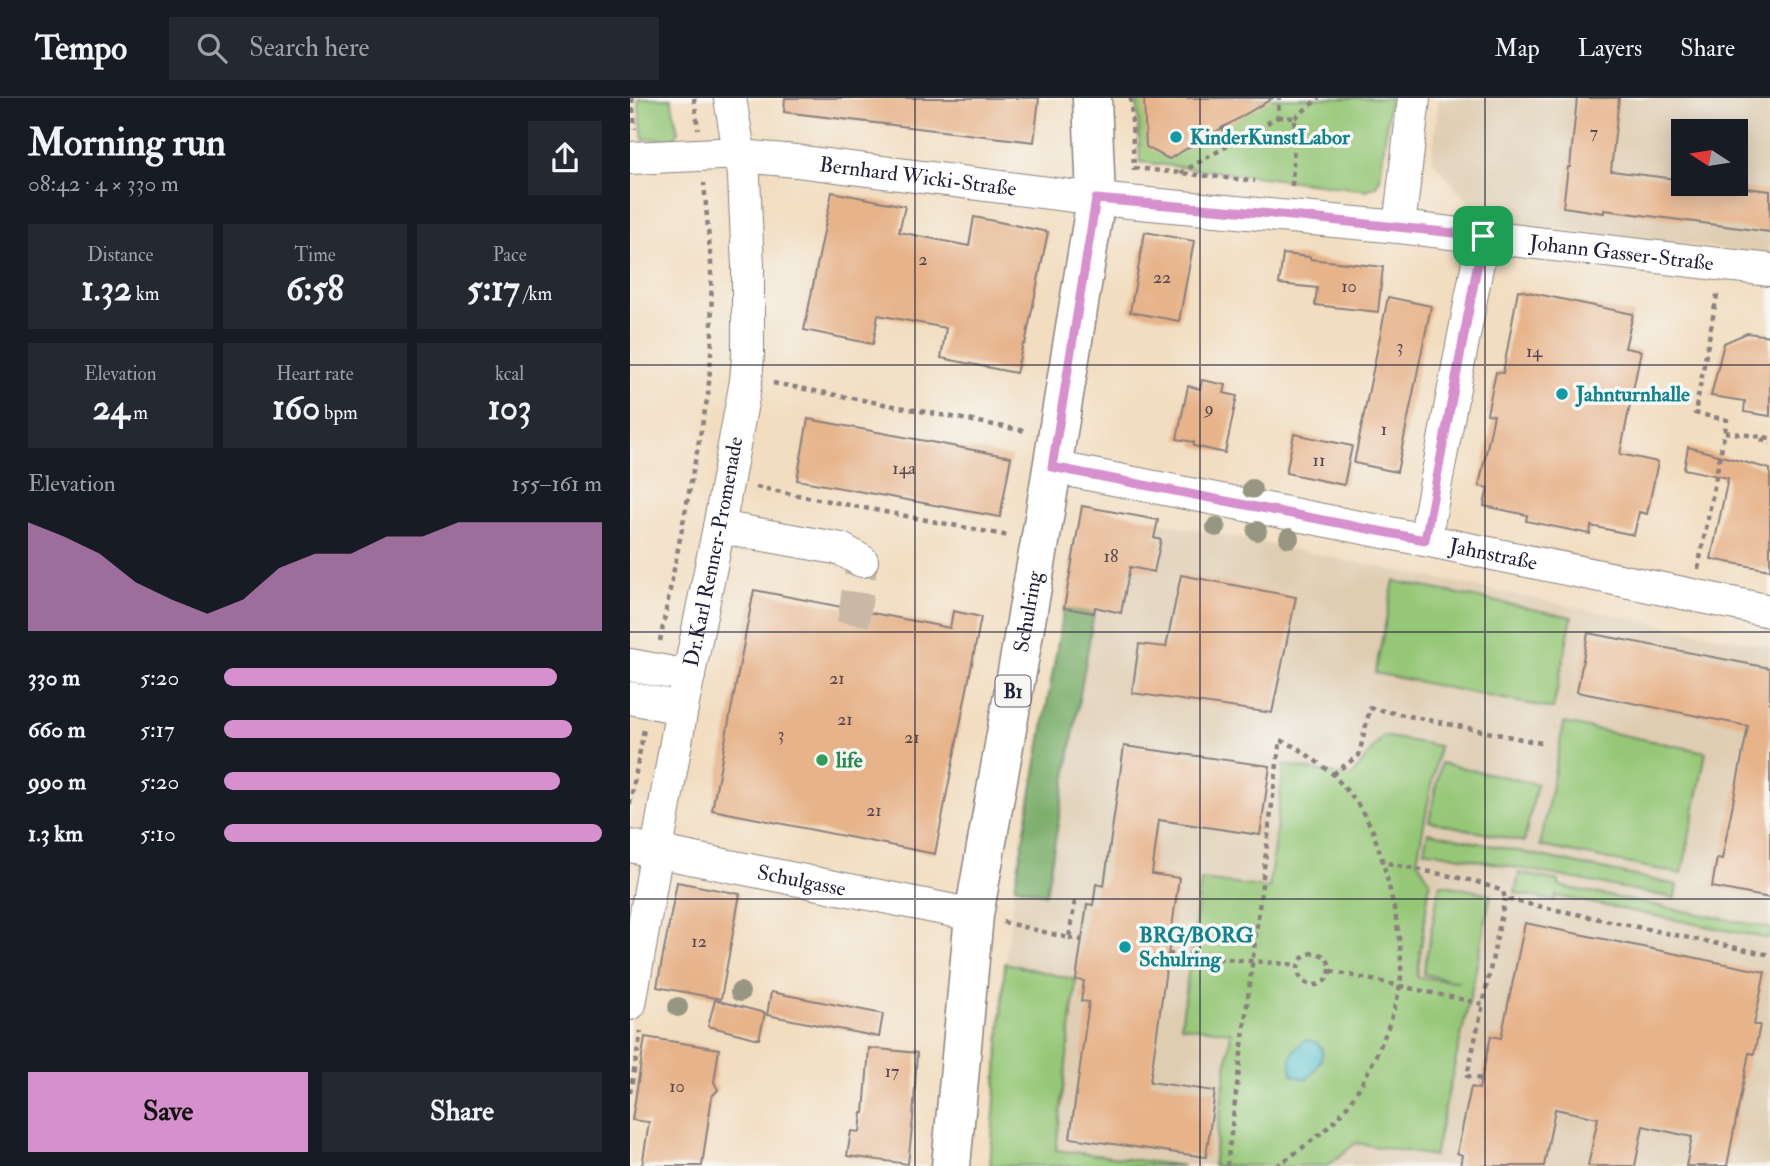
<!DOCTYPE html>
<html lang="en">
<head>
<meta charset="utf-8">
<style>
  body { margin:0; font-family:"IM FELL Double Pica",serif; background:#242831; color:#f1f3f6; height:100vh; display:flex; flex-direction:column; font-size:26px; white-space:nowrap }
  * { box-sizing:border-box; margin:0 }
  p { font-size:23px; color:#9ea1a6 }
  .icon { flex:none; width:38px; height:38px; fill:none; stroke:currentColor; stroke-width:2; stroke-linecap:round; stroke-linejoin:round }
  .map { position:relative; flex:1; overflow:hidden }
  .panel { display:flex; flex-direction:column; background:#171b24; width:630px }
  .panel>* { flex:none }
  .needle { width:46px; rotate:282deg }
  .tools { position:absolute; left:1041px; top:21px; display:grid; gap:14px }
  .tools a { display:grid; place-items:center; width:77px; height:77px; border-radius:0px; background:#171b24; box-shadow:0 4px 18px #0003; font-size:35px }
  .pin { position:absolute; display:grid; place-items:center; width:60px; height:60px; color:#fff; margin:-30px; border-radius:14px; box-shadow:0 4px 10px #0006 }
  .round { display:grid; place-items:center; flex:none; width:74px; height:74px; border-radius:0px; background:#242831 }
  .overview { display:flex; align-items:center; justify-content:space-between; height:119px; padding:0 28px }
  h1 { font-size:38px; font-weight:800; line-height:52px }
  .stats { display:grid; grid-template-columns:repeat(3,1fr); gap:10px; height:119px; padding:7px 28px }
  .stats div { display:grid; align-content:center; border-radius:0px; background:#242831; text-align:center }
  .stats b { font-size:35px; font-weight:800 }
  .stats small { font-size:19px; font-weight:400 }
  .stats p { font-size:19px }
  .chart { height:196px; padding:14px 28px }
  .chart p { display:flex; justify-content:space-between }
  .chart svg { width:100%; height:126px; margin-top:7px; fill:#d690ce; opacity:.7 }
  .button { display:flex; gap:14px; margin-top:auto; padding:14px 28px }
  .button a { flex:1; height:80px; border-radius:0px; background:#d690ce; color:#111; font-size:28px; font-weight:800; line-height:80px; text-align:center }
  .button a+a { background:#242831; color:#f1f3f6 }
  ul { padding:0 28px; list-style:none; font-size:23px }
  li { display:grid; grid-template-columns:112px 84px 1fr; align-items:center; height:52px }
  li i { height:18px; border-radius:9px; background:#d690ce }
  header { display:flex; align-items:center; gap:42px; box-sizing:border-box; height:98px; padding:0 35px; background:#171b24; border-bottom:2px solid #363941 }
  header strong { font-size:33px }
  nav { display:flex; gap:38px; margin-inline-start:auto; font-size:24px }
  .search { width:490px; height:63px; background:#242831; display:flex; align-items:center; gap:18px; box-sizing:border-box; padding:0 24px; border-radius:0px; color:#9ea1a6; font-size:26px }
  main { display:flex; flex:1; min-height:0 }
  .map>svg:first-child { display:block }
</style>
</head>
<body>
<header>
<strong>Tempo</strong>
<div class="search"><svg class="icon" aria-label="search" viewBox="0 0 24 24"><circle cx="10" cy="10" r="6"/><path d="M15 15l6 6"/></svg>Search here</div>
<nav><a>Map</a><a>Layers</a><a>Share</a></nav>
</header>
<main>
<section class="panel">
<div class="overview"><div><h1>Morning run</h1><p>08:42 · 4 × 330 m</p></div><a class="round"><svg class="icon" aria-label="share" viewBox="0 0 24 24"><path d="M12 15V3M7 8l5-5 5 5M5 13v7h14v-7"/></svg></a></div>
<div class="stats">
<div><p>Distance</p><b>1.32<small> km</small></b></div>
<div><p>Time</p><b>6:58</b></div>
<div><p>Pace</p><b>5:17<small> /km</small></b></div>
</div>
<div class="stats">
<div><p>Elevation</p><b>24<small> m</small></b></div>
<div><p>Heart rate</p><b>160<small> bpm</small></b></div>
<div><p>kcal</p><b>103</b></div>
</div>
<div class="chart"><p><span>Elevation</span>155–161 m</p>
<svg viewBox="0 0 160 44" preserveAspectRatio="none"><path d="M0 44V6L10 11L20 17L30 27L40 33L50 38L60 33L70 22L80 17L90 17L100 11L110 11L120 6L130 6L140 6L150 6L160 6V44z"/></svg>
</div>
<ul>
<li><b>330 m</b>5:20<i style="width:88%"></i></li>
<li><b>660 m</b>5:17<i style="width:92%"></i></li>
<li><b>990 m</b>5:20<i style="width:89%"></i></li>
<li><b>1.3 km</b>5:10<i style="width:100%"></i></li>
</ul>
<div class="button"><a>Save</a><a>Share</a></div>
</section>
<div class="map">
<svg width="1140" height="1068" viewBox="0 0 1140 1068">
  <rect width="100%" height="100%" fill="#f6f6f2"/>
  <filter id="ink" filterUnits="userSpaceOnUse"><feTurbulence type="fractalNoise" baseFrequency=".0143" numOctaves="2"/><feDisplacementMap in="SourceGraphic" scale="14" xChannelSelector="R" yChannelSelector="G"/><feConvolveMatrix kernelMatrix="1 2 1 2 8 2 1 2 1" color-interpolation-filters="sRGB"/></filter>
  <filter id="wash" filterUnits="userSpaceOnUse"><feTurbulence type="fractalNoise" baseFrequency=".00686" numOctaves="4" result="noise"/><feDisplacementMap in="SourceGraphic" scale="28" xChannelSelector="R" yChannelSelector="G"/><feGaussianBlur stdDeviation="1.57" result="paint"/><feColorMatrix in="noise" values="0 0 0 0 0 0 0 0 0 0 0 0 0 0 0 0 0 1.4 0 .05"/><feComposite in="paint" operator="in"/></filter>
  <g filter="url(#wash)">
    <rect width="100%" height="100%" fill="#f2ddc0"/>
    <g fill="#dfcdb2" fill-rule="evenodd">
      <path d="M809 0H1140V157L854 122 802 62ZM1054 33H1106V86H1054Z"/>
      <path d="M452 408 1140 549V1068H360L375 865 385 788 441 469H438L442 450H444Z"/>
    </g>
    <g fill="#96c777" stroke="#5c7459" stroke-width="2">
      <path d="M8 0H41L48 34 44 40 13 41Z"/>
      <path d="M507 0H760L750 81 746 88 736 92 510 64Z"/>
      <path d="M764 483 942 519 923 611 745 575Z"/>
      <path d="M934 625 1076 654 1052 776 910 748Z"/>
      <path d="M753 638 809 648 787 762 800 783 787 879 829 884 793 876 810 786 861 796 843 886 804 1058 726 1045 697 1068H583L601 934 551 928 571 782 639 790 654 667 721 679Z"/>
      <path d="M811 665 907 686 894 744 799 723Z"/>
      <path d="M798 734 1047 787 1045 800 794 752Z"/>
      <path d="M889 775 929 783V788L1140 830V841L926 798 925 803 885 795Z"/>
      <path d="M375 865 446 882 426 1052 554 1068H360Z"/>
    </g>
    <path fill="#78ac68" stroke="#4d6752" stroke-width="2" d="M434 510 464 515 416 796 385 788Z"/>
    <path fill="#53c1cb" stroke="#3a7283" stroke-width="2" d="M676 942C704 945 690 968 677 981L663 978C658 961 660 952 676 942Z"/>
    <g id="blocks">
      <g fill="#e7b38a">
        <path d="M155 0H409L404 44 154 14Z"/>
        <path d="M514 0H643L539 61 516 49Z"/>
        <path d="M947 0H989L981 73 1054 82V86H1083L1140 93V134L974 112V115L933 109 938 69H940Z"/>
        <path d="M202 94 275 108 269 134 339 148 344 119 418 134 395 246H393L386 275 311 260 316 230 248 217 243 246 174 232Z"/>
        <path d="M515 134 564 143 549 223 500 214Z"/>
        <path d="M653 156 680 159V161L753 169 748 214 685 207 687 190 649 186Z"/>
        <path d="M888 192 1003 216 995 250 1011 253 990 356 1028 364 1017 416 1009 414 1004 437 961 428 960 436 896 423 897 417 854 408 858 390 849 388 864 317 857 316 866 274 873 275Z"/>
        <path d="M758 199 801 208 767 374 724 365Z"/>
        <path d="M1117 235 1140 238V318L1114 314 1115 303 1081 298 1094 245Z"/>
        <path d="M572 282 596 287 594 295 607 298 595 355 564 348V344L547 341 558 288 570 291Z"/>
        <path d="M178 321 381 359 370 419 167 382Z"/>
        <path d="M664 336 722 348 714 387 656 375Z"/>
        <path d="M1058 349 1140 371V472L1081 461 1098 380 1054 371Z"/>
        <path d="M452 408 528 422 524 440 531 442 524 474 500 469 491 515 465 509 464 515 434 510Z"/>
        <path d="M551 477 666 499 642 615 502 595 509 546 536 549Z"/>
        <path d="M124 492 320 530 323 513 351 519 305 756 82 712Z"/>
        <path d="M958 535 1140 570V800L1082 789 1087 760 1092 761 1118 628 947 594Z"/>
        <path d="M494 648 640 668 630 737 529 722 522 776 549 780 520 984 585 993 576 1059 440 1040 459 904 451 903 454 883 446 882 457 806 463 807 466 786 474 788Z"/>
        <path d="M47 784 110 796 91 901 27 889Z"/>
        <path d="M895 825 1135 874 1124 927H1130L1124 956 1119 955 1097 1068H1056L1062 1039 1013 1028 1005 1068H958L968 1020 925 1011 914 1068H830L832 1057 827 1055 841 989 849 991 861 938 871 940Z"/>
        <path d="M141 894 253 916 249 939 137 917Z"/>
        <path d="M85 902 135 915 129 941 78 928Z"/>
        <path d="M15 939 89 951 84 984 88 992 82 998 72 1068H12L19 1024 2 1022Z"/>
        <path d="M239 950 287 955 283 1021 278 1066 217 1058 221 1033 230 1034 232 1015H234Z"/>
      </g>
    </g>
  </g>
  <g filter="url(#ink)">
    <use href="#blocks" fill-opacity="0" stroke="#8a807e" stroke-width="2"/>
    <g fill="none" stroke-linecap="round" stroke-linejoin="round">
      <path stroke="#c8b8a5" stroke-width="32" stroke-dasharray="32 16" stroke-linecap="butt" d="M223 526 232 463"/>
      <g stroke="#8a807e" stroke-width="34">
        <g id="minor">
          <path id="s1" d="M0 60 112 55 121 59 166 63 466 101 769 129 1140 172"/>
          <path d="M769 129 784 0"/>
          <path id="s2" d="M422 369 795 442 1140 513"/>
          <path d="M89 429 211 451 232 463"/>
          <path d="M795 442 853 138"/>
          <path d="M0 567 59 578"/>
          <path d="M0 600 52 610"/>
          <path id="s3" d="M0 748 344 817"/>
          <path id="s4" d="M0 906 52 610 89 429 116 283 118 257V168L114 79 112 55 108 48 100 0"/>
        </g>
      </g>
      <g stroke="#8a807e" stroke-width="41">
        <g id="major">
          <path id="s5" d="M321 1068 344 817 410 444 466 101 462 0"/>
        </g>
      </g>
      <g stroke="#8a807e" stroke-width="4.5" stroke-dasharray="5 5" stroke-linecap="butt">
        <path d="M2 0 5 31"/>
        <path d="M64 0 68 31"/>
        <path d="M501 0 504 72"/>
        <path d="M648 19 665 20 662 88"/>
        <path d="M665 20 689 0"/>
        <path d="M593 28 601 46"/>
        <path d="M504 70 625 83"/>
        <path d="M550 75 648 19 649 0"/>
        <path d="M143 285 396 333"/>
        <path d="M1095 334 1140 340"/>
        <path d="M1131 341 1140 346"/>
        <path d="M126 389 379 438"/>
        <path d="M1068 471 1097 322 1065 315 1088 192"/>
        <path d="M30 543 78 297 82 244 81 165 74 85"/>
        <path d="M703 676 729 657 740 610 911 645"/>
        <path d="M0 706 14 631"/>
        <path d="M373 824 439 840 445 803"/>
        <path d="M439 840 452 842"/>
        <circle cx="684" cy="871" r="16"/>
        <path d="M538 856 668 867"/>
        <path d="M701 873 853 906 875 801"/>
        <path d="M851 981 837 978 853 906"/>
        <path d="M0 995 11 933"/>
        <path d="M597 1068 650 642 668 650 703 676 727 705 742 730 753 764 844 783 873 793 875 801 1140 857"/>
        <path d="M647 1068C668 1053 692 1037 710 1017 734 990 771 912 771 875 772 838 762 800 753 764"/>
      </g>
      <use href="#minor" stroke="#fff" stroke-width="32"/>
      <use href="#major" stroke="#fff" stroke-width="38"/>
    </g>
    <g fill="#969682">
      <circle cx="622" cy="391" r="10"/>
      <circle cx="586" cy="429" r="10"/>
      <circle cx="627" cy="433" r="10"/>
      <circle cx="659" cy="440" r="10"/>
      <circle cx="110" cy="894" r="10"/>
      <circle cx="48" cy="909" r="10"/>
    </g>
  </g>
  <g fill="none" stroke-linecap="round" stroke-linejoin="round" filter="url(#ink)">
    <g stroke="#fff" stroke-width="14">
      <path id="route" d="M466 101 642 116 853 138 795 442 422 369Z"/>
    </g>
    <use href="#route" stroke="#d690ce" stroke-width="9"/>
  </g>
  <path fill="none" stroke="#22223b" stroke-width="2" stroke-opacity="0.55" d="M285 0V1068M570 0V1068M855 0V1068M0 267H1140M0 534H1140M0 801H1140"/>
  <g fill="#0f9aa8" stroke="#f6f6f2" stroke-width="2.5">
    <circle cx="546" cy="39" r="7"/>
    <circle cx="932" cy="296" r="7"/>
    <circle cx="495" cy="849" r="7"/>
  </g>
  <circle fill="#2e9e5b" stroke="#f6f6f2" stroke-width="2.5" cx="192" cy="662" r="7"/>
  <g text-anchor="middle" stroke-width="7" stroke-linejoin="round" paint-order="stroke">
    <g font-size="18" fill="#53464f">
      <text x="964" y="40">7</text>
      <text x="293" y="167">2</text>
      <text x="532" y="185">22</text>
      <text x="719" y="194">10</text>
      <text x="770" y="254">3</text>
      <text x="904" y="259">14</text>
      <text x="579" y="316">9</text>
      <text x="754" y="337">1</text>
      <text x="689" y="368">11</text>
      <text x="274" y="376">14a</text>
      <text x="481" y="464">18</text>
      <text x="207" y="586">21</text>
      <text x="215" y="627">21</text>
      <text x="151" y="642">3</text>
      <text x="282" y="645">21</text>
      <text x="244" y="718">21</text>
      <text x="69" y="849">12</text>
      <text x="262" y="979">17</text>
      <text x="47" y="994">10</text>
    </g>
    <rect fill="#f6f6f2" stroke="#626272" stroke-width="2" x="365.5" y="577.5" width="35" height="31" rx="5"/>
    <g font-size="19" font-weight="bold" fill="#22223b">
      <text x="383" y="600">B1</text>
    </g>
    <g font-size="21" font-weight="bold" fill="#0d838f" stroke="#f6f6f2" text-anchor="start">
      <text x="560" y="46">KinderKunstLabor</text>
      <text x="946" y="303">Jahnturnhalle</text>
      <text x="509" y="844">BRG/BORG<tspan x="509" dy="24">Schulring</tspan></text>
    </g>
    <g font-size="21" fill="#22223b" stroke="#f6f6f2">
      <text dy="7" stroke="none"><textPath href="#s1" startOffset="290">Bernhard Wicki-Straße</textPath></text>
      <text dy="7" stroke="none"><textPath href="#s1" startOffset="998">Johann Gasser-Straße</textPath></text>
      <text dy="7" stroke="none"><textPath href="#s4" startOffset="460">Dr.Karl Renner-Promenade</textPath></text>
      <text dy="7" stroke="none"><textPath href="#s2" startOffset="450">Jahnstraße</textPath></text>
      <text dy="7" stroke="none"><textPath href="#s5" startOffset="560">Schulring</textPath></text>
      <text dy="7" stroke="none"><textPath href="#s3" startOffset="175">Schulgasse</textPath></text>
    </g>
    <g font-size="21" font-weight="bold" fill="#27864d" stroke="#f6f6f2" text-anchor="start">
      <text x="206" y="669">life</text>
    </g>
  </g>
</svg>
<div class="tools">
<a><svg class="needle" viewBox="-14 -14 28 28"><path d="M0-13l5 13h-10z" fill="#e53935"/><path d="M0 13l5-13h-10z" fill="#9ea1a6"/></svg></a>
</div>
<div class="pin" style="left:853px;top:138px;background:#1e9e55"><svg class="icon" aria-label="arrive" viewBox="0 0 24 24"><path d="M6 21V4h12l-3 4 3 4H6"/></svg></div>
</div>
</main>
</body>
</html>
